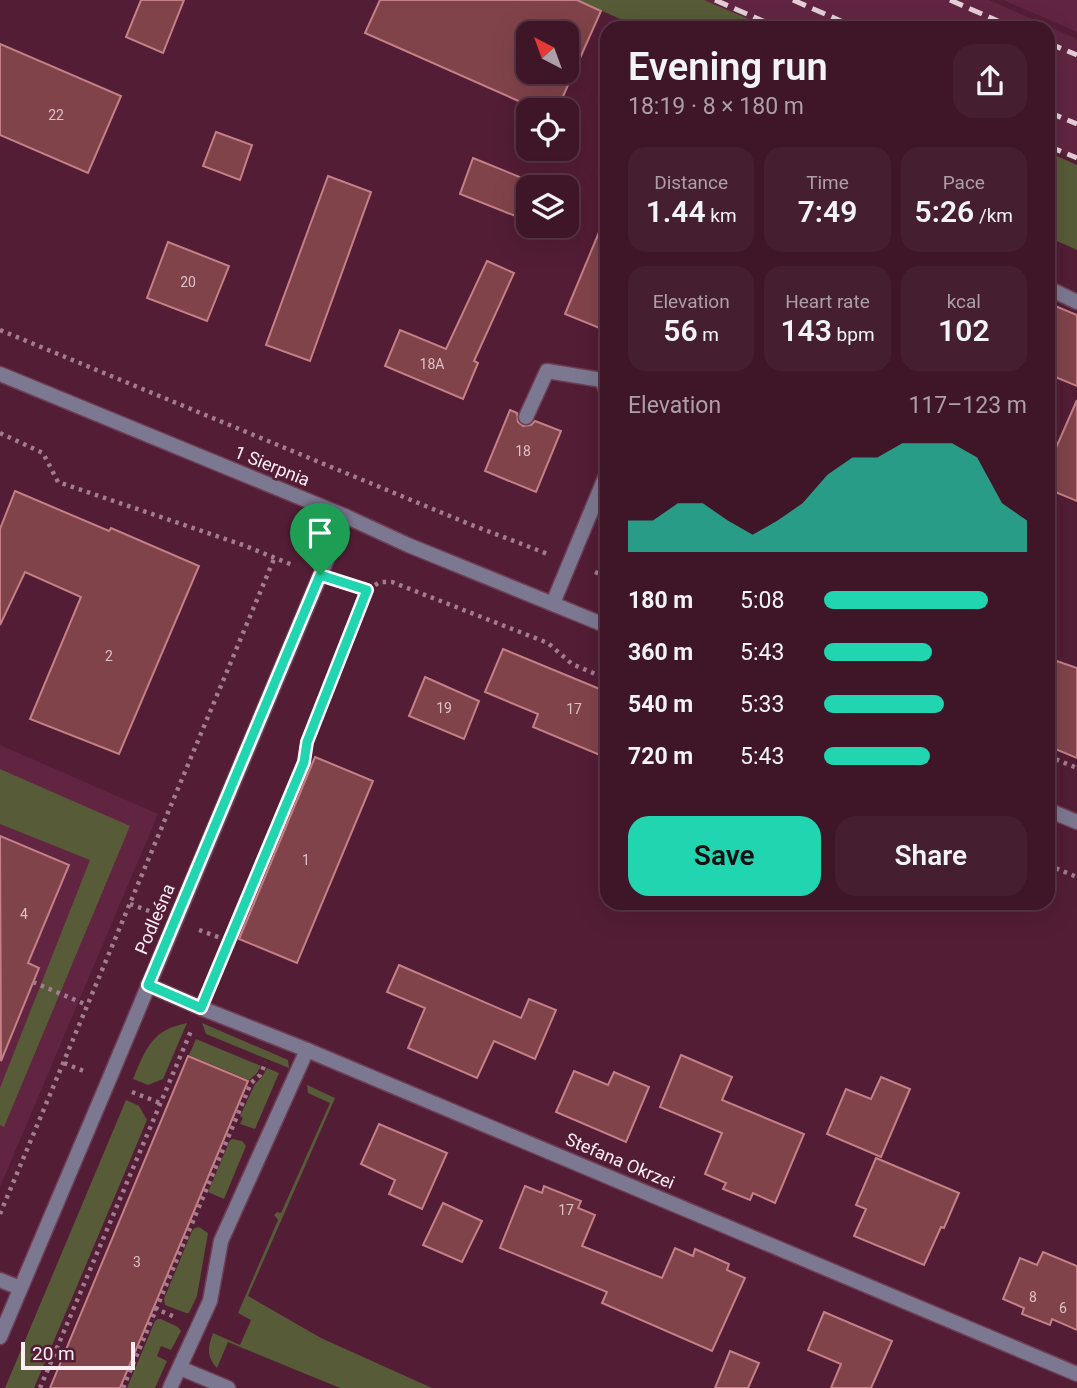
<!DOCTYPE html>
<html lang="en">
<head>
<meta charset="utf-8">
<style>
  body { margin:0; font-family:Roboto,sans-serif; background:#451f30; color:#f1f3f6; height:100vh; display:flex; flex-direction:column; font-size:26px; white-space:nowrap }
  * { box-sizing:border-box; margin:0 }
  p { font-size:23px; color:#ad9fa8 }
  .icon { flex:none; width:38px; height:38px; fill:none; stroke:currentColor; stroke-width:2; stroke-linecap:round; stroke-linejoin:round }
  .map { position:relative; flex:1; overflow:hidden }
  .drawer { position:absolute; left:600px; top:21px; width:455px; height:889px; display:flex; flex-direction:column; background:#3e1628; border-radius:21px; box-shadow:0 7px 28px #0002,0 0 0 2px #573545 }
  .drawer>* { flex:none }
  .needle { width:46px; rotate:319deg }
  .controls { position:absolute; left:516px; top:21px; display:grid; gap:14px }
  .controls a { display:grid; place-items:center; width:63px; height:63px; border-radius:14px; background:#3e1628; box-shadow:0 7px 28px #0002,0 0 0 2px #573545; font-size:35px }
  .scale { position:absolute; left:21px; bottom:18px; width:114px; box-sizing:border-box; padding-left:7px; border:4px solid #fcedf3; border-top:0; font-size:19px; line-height:24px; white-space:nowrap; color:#fcedf3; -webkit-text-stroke:5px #531d36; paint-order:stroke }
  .pin { position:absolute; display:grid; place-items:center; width:60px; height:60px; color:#fff; margin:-72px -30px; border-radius:50% 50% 50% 0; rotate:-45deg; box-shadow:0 0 7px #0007 }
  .pin .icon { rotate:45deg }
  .round { display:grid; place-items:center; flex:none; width:74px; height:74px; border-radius:21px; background:#451f30 }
  .summary { display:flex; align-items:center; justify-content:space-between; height:119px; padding:0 28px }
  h1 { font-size:38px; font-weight:600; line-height:52px }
  .figures { display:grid; grid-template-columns:repeat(3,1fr); gap:10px; height:119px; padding:7px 28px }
  .figures div { display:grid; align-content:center; border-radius:18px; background:#451f30; text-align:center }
  .figures b { font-size:30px; font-weight:600 }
  .figures small { font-size:19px; font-weight:400 }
  .figures p { font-size:19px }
  .chart { height:196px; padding:14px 28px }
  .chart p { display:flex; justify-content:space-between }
  .chart svg { width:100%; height:126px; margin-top:7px; fill:#21d5b0; opacity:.7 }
  .button { display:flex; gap:14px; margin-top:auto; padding:14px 28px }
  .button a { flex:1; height:80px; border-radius:21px; background:#21d5b0; color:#111; font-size:28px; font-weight:600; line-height:80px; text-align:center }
  .button a+a { background:#451f30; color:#f1f3f6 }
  ul { padding:0 28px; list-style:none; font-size:23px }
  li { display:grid; grid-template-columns:112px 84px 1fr; align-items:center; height:52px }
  li i { height:18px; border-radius:9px; background:#21d5b0 }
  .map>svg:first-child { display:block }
</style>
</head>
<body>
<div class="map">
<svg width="1077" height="1388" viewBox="0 0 1077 1388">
  <rect width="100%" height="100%" fill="#531d36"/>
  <g fill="#612542">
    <path d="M704 0H989L1077 39V159L1048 147V28H770Z"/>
    <path d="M1003 0H1077V32Z"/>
    <path d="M0 745 158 814 0 1187Z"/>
  </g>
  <g fill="#575b37">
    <path d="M577 0H704L770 28H641Z"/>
    <path d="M1048 152 1077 165V250L1048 237Z"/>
    <path d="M0 769 130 826 4 1127 0 1125V1088L90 860 0 824Z"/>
    <path d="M187 1023 163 1079 148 1085 133 1079C146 1048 152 1030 187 1023Z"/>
    <path d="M202 1023 288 1060 289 1068 206 1034Z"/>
    <path d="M196 1039 261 1066 257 1073 249 1080 189 1055Z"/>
    <path d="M267 1068 279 1073 255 1129 240 1124 243 1118 240 1116 255 1084 262 1077Z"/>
    <path d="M307 1085 335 1098 248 1296 321 1338 432 1388H340L228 1342 217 1368C206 1356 208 1347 213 1333L240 1345 251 1320 238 1313 278 1220 274 1215 277 1212 281 1213 330 1103 308 1093Z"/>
    <path d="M126 1100 139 1106 147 1120 34 1388H5Z"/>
    <path d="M233 1139 242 1141 246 1146 224 1199 208 1192 230 1140Z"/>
    <path d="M199 1227 208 1233 197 1296 189 1313H186L165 1305 164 1299 192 1231 195 1228Z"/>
    <path d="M158 1319H161L178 1327 181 1331 171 1350 161 1346 157 1356 167 1361 155 1388H127L155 1321Z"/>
  </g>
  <g fill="#81434a" stroke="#c48086" stroke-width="2" fill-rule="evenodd">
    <path d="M141 0H184L163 53 126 37Z"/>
    <path d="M380 0H577L601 11 557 110H539L365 33ZM528 33H567V72H528Z"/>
    <path d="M0 44 121 96 88 173 0 135Z"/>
    <path d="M216 132 252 145 240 180 203 166Z"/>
    <path d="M473 158 537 184 535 187H528V204L523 219 460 194Z"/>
    <path d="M328 176 371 192 310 361 266 345Z"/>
    <path d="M607 213V331L565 314Z"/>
    <path d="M168 242 229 266 207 321 147 298Z"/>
    <path d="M487 261 514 273 474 361 478 363 463 399 385 366 400 330 446 349Z"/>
    <path d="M1048 303 1077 315V386L1048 374Z"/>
    <path d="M1077 400V501L1048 489V466Z"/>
    <path d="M510 410 517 413 518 422 523 426 531 425 535 421 561 431 536 492 485 471Z"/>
    <path d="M15 491 109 531 111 528 199 566 119 754 30 719 81 597 25 572 0 625V529Z"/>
    <path d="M503 649 607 692V758L533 727 538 714 485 692Z"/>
    <path d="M1048 658 1077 668V758L1048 746Z"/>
    <path d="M425 677 479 701 464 739 409 716Z"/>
    <path d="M315 757 373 781 297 963 239 939Z"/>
    <path d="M0 836 69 865 28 963 39 968 1 1061Z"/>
    <path d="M399 965 521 1018 529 999 556 1010 535 1059 494 1041 477 1078 408 1048 425 1008 387 992Z"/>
    <path d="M681 1055 732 1077 722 1100 804 1134 775 1203 753 1193 750 1200 723 1189 726 1183 705 1174 722 1133 660 1107Z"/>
    <path d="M188 1056 248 1081 192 1216 120 1388H50Z"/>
    <path d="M574 1071 608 1085 614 1072 649 1087 626 1142 556 1112Z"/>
    <path d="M881 1077 910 1089 881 1157 827 1134 846 1089 871 1099Z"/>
    <path d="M379 1124 447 1153 422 1209 389 1194 395 1180 361 1164Z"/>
    <path d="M876 1158 959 1193 944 1228 941 1227 924 1265 854 1236 866 1209 856 1205Z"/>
    <path d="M525 1186 542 1193 544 1186 581 1201 578 1208 595 1215 582 1246 662 1278 675 1248 693 1256 695 1249 729 1264 727 1270 745 1278 712 1351 602 1303 607 1292 500 1248Z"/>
    <path d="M443 1203 482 1221 462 1262 423 1245Z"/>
    <path d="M1043 1252 1077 1266V1330L1052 1319 1050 1325 1022 1314 1024 1308 1003 1299 1020 1258 1037 1265Z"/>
    <path d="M824 1312 892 1341 871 1388H831L841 1364 808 1350Z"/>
    <path d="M730 1351 759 1363 748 1388H715Z"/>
  </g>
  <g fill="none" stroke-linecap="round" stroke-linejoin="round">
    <g stroke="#6e3e54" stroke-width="17">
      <g id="lane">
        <path d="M1048 288 1077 302"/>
        <path d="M526 417 547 371 602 380 607 393"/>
        <path d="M553 603 607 473"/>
        <path d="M0 1280 20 1288"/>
      </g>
    </g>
    <g stroke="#6e3e54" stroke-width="17">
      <g id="street">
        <path d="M0 374 345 516 408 545 607 626"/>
        <path d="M1048 810 1077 822"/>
        <path d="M148 985 201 1008 307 1050 1077 1374"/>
        <path d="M0 1337 108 1082 345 516"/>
        <path d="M180 1368 228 1388"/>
        <path d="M170 1388 210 1301 221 1241 307 1050"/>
      </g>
    </g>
    <g stroke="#a17d8e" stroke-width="4.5" stroke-dasharray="3.5 5" stroke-linecap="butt">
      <path d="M0 330 469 524 548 554"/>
      <path d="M0 433 43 453 58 482 243 545 295 566"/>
      <path d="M595 572 607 577"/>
      <path d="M344 582 367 590"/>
      <path d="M1048 756 1077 768"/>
      <path d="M1048 865 1077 877"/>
      <path d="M130 904 152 912"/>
      <path d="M199 930 229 941"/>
      <path d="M33 982 87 1005"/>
      <path d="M211 984 304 762 308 742 367 590 380 582H392L548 643 572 664 607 679"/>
      <path d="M64 1063 86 1072"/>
      <path d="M132 1092 160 1103"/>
      <path d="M0 1214 274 559"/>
      <path d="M154 1308 175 1317"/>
      <path d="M40 1388 191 1031"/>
      <path d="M123 1388 251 1083 260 1075 266 1062"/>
    </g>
    <use href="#lane" stroke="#7c7891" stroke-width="14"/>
    <use href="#street" stroke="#7c7891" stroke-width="14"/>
    <g stroke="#e3cfd7" stroke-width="5" stroke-dasharray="14 7" stroke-linecap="butt">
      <path d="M715 0 779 28"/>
      <path d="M793 0 857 28"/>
      <path d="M950 0 1014 28"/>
      <path d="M1048 43 1077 55"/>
      <path d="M1048 112 1077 124"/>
      <path d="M1048 146 1077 158"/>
    </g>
  </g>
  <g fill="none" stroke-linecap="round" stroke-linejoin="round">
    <g stroke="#fff" stroke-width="14">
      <path id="route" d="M320 575 367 590 307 742 304 762 201 1008 148 985Z"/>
    </g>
    <use href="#route" stroke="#21d5b0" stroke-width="9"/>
  </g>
  <g text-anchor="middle" stroke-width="5" stroke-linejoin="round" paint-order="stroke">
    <g font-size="14" fill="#ddc2c9">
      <text x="56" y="120">22</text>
      <text x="188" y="287">20</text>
      <text x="432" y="369">18A</text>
      <text x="523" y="456">18</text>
      <text x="109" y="661">2</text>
      <text x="444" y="713">19</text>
      <text x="574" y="714">17</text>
      <text x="306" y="865">1</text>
      <text x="24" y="919">4</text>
      <text x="566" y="1215">17</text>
      <text x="137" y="1267">3</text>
      <text x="1033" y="1302">8</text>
      <text x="1063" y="1313">6</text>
    </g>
    <g font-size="18" fill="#fcedf3" stroke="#531d36">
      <text transform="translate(272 466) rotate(22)" y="6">1 Sierpnia</text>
      <text transform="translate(155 919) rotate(-67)" y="6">Podleśna</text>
      <text transform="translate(620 1161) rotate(23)" y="6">Stefana Okrzei</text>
    </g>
  </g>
</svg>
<div class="controls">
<a><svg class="needle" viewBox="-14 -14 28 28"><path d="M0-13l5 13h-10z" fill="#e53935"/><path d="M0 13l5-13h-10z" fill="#ad9fa8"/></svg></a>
<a><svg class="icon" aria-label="locate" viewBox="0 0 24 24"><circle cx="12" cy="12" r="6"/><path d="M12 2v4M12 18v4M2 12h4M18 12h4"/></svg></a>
<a><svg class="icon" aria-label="layers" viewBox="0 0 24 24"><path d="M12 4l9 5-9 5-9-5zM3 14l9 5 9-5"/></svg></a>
</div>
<div class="scale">20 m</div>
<div class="pin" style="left:320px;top:575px;background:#1e9e55"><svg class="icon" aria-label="arrive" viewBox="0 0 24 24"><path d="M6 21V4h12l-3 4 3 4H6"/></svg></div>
<section class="drawer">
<div class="summary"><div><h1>Evening run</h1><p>18:19 · 8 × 180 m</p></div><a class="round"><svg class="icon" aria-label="share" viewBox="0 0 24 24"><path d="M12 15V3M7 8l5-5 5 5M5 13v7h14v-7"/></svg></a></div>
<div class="figures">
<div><p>Distance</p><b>1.44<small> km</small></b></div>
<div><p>Time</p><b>7:49</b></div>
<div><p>Pace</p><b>5:26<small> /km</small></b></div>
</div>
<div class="figures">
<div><p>Elevation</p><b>56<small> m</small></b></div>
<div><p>Heart rate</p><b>143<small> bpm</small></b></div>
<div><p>kcal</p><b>102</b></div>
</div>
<div class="chart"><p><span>Elevation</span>117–123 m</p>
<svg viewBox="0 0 160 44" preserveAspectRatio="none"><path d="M0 44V33L10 33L20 27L30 27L40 33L50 38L60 33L70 27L80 17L90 11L100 11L110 6L120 6L130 6L140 11L150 27L160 33V44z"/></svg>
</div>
<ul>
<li><b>180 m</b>5:08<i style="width:81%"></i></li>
<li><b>360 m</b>5:43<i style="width:53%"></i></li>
<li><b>540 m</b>5:33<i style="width:59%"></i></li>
<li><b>720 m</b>5:43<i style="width:52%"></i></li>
</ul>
<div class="button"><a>Save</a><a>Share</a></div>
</section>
</div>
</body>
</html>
